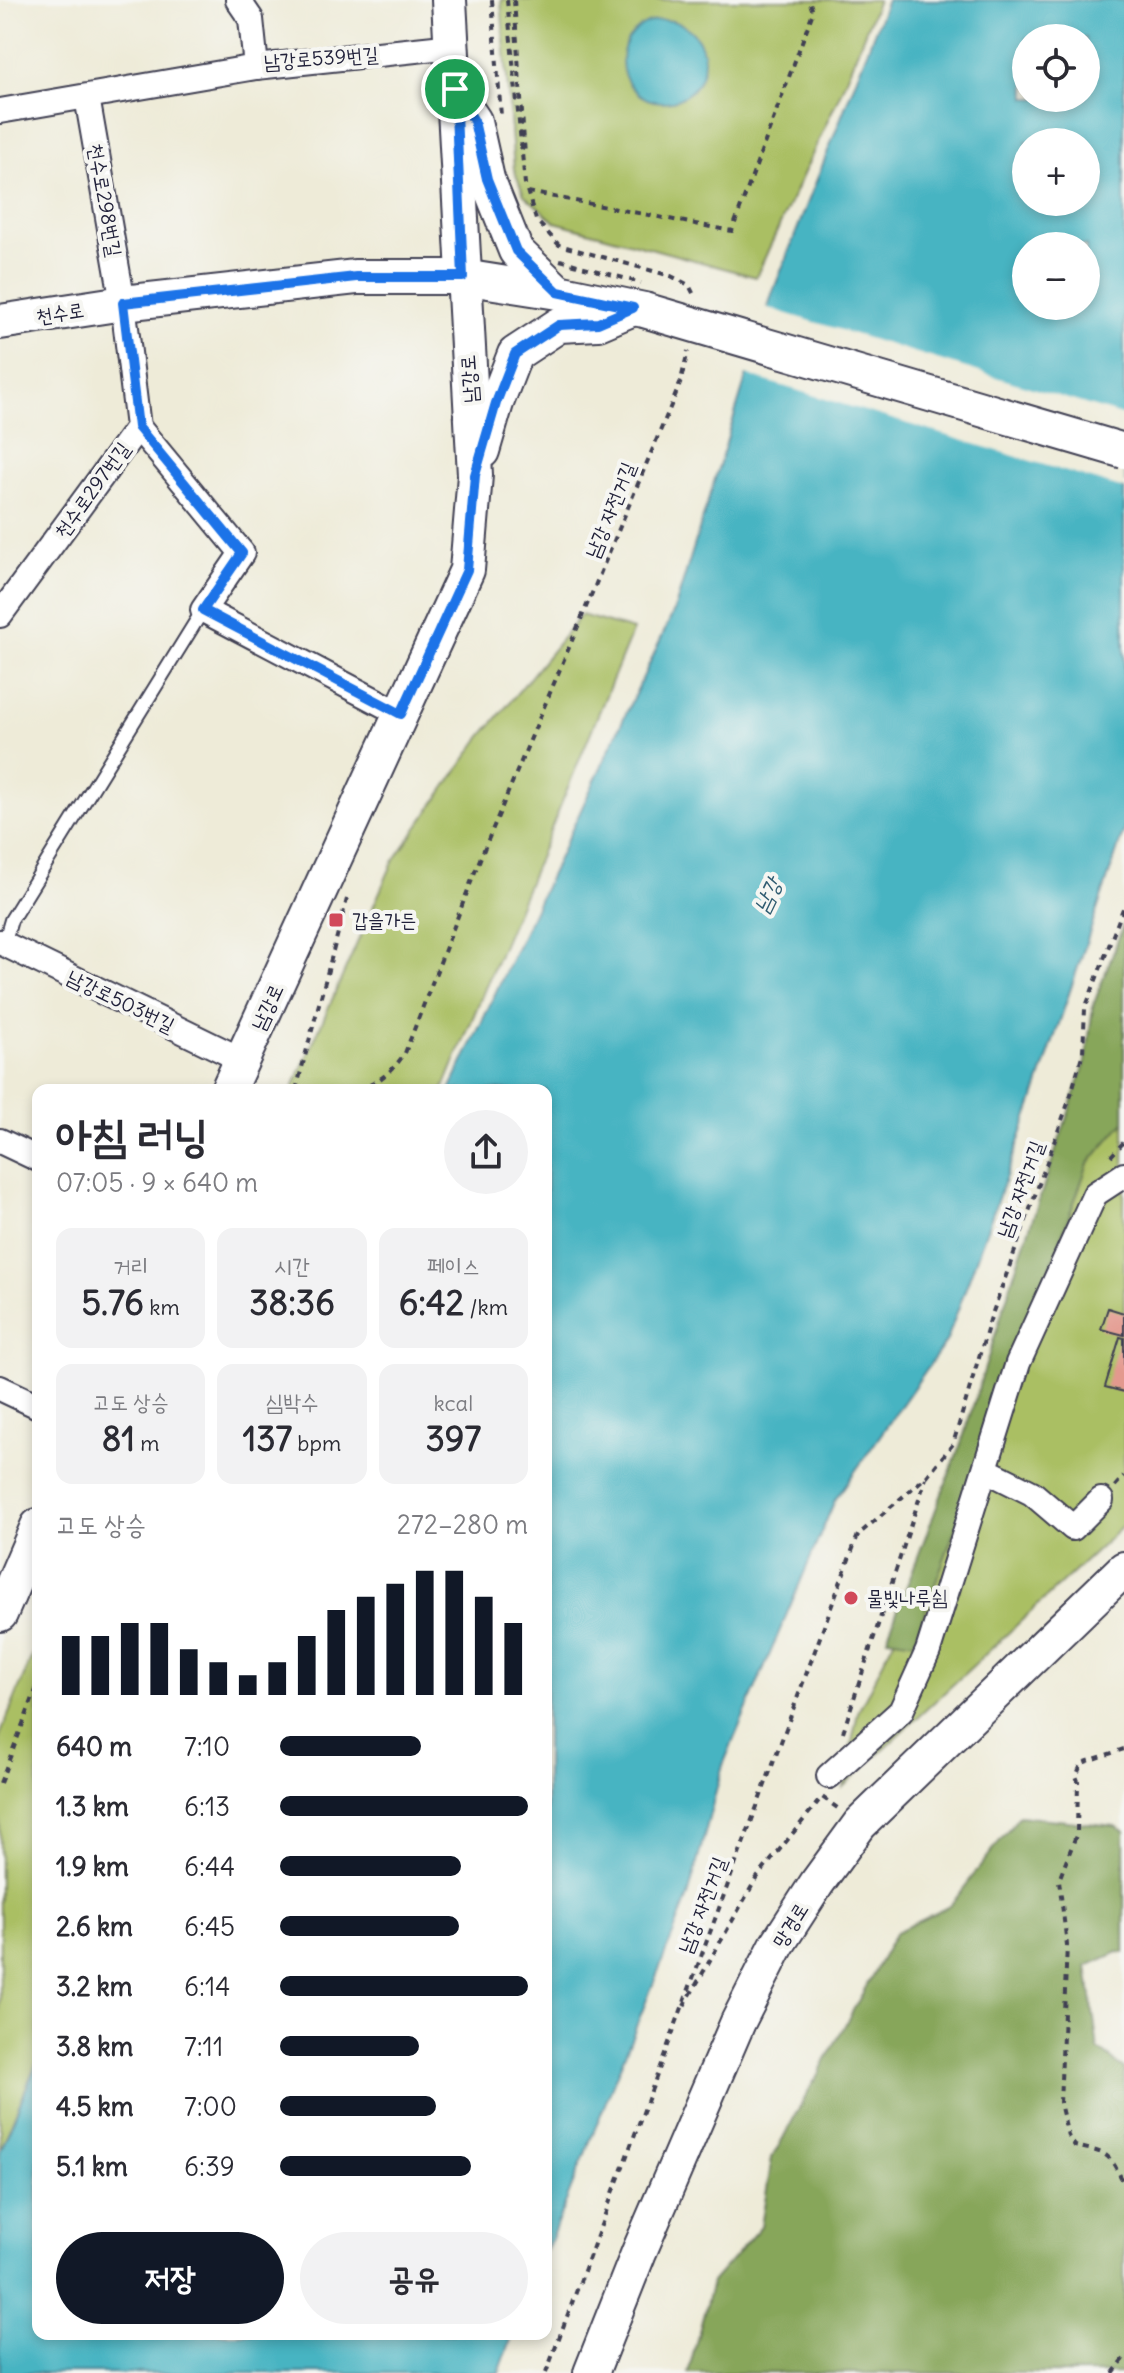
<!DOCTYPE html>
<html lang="ko">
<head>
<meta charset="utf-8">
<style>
  body { margin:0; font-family:Delius,"Poor Story",sans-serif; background:#f2f2f3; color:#2b2b33; height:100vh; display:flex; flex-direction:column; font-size:30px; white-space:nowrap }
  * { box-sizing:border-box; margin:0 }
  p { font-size:26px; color:#7c7c81 }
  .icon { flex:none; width:44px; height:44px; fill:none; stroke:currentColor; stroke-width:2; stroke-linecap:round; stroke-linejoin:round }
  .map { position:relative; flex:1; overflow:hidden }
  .details { position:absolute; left:32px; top:1084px; width:520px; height:1256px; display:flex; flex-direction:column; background:#fff; border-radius:16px; box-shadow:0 4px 12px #0003 }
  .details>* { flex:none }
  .buttons { position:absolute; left:1012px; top:24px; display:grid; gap:16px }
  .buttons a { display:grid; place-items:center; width:88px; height:88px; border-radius:50%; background:#fff; box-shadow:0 4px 12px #0003; font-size:40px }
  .pin { position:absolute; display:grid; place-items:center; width:68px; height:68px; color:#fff; margin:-34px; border:4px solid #fff; border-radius:50%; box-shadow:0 2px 8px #0007 }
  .round { display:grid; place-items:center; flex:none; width:84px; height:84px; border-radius:42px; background:#f2f2f3 }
  .overview { display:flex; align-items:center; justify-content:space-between; height:136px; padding:0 24px }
  h1 { font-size:44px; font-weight:700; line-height:60px }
  .stats { display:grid; grid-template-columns:repeat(3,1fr); gap:12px; height:136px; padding:8px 24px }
  .stats div { display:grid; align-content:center; border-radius:16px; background:#f2f2f3; text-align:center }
  .stats b { font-size:34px; font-weight:700 }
  .stats small { font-size:22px; font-weight:400 }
  .stats p { font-size:22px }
  .chart { height:224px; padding:16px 24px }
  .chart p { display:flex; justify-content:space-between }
  .chart svg { width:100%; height:144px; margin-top:8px; stroke:#111827; stroke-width:6 }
  .primary-button { display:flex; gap:16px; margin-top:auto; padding:16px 24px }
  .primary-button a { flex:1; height:92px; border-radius:48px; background:#111827; color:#fff; font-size:32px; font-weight:700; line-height:92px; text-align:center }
  .primary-button a+a { background:#f2f2f3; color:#2b2b33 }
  ul { padding:0 24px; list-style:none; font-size:26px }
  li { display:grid; grid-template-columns:128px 96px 1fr; align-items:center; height:60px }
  li i { height:20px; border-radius:10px; background:#111827 }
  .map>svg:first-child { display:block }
</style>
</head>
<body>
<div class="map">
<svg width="1124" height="2373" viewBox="0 0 1124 2373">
  <rect width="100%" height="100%" fill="#f6f6f2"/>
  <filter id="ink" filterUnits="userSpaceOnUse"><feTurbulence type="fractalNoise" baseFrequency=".0125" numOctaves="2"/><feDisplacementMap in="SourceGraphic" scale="16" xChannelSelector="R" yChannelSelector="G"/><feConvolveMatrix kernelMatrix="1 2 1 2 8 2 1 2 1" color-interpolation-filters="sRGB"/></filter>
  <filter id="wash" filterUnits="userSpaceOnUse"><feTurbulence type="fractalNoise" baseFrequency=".006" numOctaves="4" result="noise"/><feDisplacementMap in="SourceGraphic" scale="32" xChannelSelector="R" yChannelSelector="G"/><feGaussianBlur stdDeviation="1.8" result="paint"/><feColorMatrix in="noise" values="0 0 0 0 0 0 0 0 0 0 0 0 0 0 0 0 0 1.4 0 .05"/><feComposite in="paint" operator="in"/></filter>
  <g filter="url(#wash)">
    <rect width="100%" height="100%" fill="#eeebd8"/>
    <g fill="#aabf64" stroke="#667050" stroke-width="2">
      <path d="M501 0H878L839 96 756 277 555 222 524 195 514 170Z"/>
      <path d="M581 615 633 630 443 1090H292L393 862 479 740Z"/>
      <path d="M1124 933V1525L843 1787 858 1712 932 1564 1094 1056Z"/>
      <path d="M38 1641V2059L0 2151V1736Z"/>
    </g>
    <g fill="#87a65a" stroke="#54644a" stroke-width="2">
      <path d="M1124 923V1122L1088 1164 914 1642 887 1638 963 1438 1016 1268 1086 1061 1093 1006Z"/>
      <path d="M1019 1816 1115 1826 1124 1831V1953L1118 1952 1087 1966 1098 2049 1124 2068V2373H688L712 2282 761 2226 772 2158 896 1932 950 1906Z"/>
    </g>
    <g fill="#46b4c2" stroke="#346b7e" stroke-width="2" fill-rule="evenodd">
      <path d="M887 0H1124V830L1031 1107 947 1340 835 1500 723 1765 688 1897 546 2251V1090H450L674 611 772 294ZM1026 38H1086V98H1026ZM1026 142H1086V202H1026ZM1026 246H1086V306H1026Z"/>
      <circle cx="663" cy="61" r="41"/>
      <path d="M38 2060V2334H513L499 2373H0V2152Z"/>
    </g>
    <path fill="#eeebd8" d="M765 307 1124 416V489L743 374Z"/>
    <g id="blocks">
      <g fill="#e3998e">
        <path d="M1108 1308 1124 1313V1335L1101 1329Z"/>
        <path d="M1120 1337 1124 1338V1392L1105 1387Z"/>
      </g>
    </g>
  </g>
  <g filter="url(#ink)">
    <use href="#blocks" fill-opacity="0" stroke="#414053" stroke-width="2"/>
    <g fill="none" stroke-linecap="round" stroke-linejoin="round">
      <g stroke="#414053" stroke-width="16">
        <path id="lane" d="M4 944 11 920 203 610"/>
      </g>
      <g stroke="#414053" stroke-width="28">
        <g id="street">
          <path d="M238 0 251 19 256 67"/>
          <path d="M0 111 256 67 453 46"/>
          <path d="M138 427 242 553 203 610 401 714"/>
          <path d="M0 615 138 427 123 303 87 97"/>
          <path d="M0 942 242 1060"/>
          <path d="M0 1141 38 1159"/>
          <path d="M0 1388 38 1406"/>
          <path d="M986 1470 1032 1493 1073 1528 1101 1500"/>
          <path d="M829 1776 901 1711 928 1651 1018 1363 1095 1194 1124 1175"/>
        </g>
      </g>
      <g stroke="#414053" stroke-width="38">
        <g id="secondary">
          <path d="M470 115 474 121 487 179 516 251 558 292"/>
          <path d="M0 322 123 303 356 277H463L558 292 644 310"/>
          <path d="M482 451 496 403 515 354 559 325 598 323 633 308"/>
          <path d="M228 1090 467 570 475 475 449 0"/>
          <path d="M0 1614 38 1526"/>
          <path d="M591 2373 639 2252 738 2022 777 1945 817 1883 860 1824 1124 1569"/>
        </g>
      </g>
      <g stroke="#414053" stroke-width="4" stroke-dasharray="6 6" stroke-linecap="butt">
        <path d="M492 0 501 116"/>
        <path d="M507 0 525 184 536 220 559 245 671 276 689 285 695 297"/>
        <path d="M514 0 525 155"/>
        <path d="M528 192 732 231 813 12 809 0"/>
        <path d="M296 1090 347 899"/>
        <path d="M359 1090C380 1081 392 1072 405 1053L480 859 680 384 688 351"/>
        <path d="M1111 1156 1124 1142"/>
        <path d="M1115 1486 1124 1476"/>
        <path d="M843 1732 926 1478"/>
        <path d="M1124 1749 1082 1763 1076 1776 1078 1781 1077 1833 1059 1880 1067 1945 1060 2103 1068 2136 1075 2146C1110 2154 1107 2151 1124 2183"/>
        <path d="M0 1783 38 1685"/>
        <path d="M684 2006 756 1879 822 1797 839 1809"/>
        <path d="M546 2373 858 1535 927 1476 953 1444 990 1320 1070 1098 1083 1052 1085 1009 1124 906"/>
        <path d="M1113 2373 1124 2359"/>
      </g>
      <use href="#lane" stroke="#fff" stroke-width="12"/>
      <use href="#street" stroke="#fff" stroke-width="24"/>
      <use href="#secondary" stroke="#fff" stroke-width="34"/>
      <g stroke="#414053" stroke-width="38" stroke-linecap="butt">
        <path id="secondary-bridge" d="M644 310 1124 451"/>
      </g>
      <path stroke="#414053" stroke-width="4" stroke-dasharray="6 6" stroke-linecap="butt" d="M560 260 641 283"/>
      <use href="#secondary-bridge" stroke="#fff" stroke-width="34"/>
    </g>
  </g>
  <g fill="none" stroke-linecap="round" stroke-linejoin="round" filter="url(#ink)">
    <g stroke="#fff" stroke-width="16">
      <path id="route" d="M455 89 474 121 487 179 516 251 558 292 633 308 598 323 559 325 515 354 496 403 475 475 467 570 401 714 203 610 242 553 138 427 123 303 356 277H463Z"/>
    </g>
    <use href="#route" stroke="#1a73e8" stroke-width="10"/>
  </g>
  <g fill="#d1495b" stroke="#f6f6f2" stroke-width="3">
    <rect x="328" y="912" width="16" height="16" rx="4"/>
    <circle cx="851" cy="1598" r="8"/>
  </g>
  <g text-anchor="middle" stroke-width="8" stroke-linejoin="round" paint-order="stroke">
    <g font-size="20" fill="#22223b" stroke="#f6f6f2">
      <text transform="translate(321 58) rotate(-4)" y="7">남강로539번길</text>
      <text transform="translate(105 200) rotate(80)" y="7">천수로298번길</text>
      <text transform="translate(60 313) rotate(-9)" y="7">천수로</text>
      <text transform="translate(469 379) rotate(-94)" y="7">남강로</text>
      <text transform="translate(92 490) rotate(-54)" y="7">천수로297번길</text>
      <text transform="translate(610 510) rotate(-68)" y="7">남강 자전거길</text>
      <text transform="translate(121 1001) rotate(26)" y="7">남강로503번길</text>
      <text transform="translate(267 1007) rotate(-65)" y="7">남강로</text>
      <text transform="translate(1020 1189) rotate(-70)" y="7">남강 자전거길</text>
      <text transform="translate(702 1905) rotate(-69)" y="7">남강 자전거길</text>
      <text transform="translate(790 1925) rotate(-58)" y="7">망경로</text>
    </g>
    <g font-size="20" fill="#22223b" stroke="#f6f6f2" text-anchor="start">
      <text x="352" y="927">갑을가든</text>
      <text x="867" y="1605">물빛나루쉼</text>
    </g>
    <g font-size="22" font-style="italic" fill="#305c71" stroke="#f6f6f2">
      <text transform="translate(767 895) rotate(-64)" y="8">남강</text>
    </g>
  </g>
</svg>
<div class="buttons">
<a><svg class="icon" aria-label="locate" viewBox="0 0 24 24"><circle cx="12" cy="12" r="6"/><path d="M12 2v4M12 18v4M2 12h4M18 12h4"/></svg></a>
<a>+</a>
<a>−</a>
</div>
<div class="pin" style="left:455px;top:89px;background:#1e9e55"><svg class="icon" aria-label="arrive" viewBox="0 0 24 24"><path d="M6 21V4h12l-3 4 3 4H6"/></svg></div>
<section class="details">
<div class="overview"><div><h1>아침 러닝</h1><p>07:05 · 9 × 640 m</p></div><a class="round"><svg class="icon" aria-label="share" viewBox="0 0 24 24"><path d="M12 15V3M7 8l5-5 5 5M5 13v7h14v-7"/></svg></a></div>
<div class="stats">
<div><p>거리</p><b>5.76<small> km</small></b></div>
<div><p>시간</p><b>38:36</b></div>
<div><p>페이스</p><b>6:42<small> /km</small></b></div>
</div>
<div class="stats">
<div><p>고도 상승</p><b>81<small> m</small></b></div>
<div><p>심박수</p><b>137<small> bpm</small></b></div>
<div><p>kcal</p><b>397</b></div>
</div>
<div class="chart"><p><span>고도 상승</span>272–280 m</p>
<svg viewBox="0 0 160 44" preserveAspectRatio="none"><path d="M5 44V26M15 44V26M25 44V22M35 44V22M45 44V30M55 44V34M65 44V38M75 44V34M85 44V26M95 44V18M105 44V14M115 44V10M125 44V6M135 44V6M145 44V14M155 44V22"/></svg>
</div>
<ul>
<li><b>640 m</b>7:10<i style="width:57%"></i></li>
<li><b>1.3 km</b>6:13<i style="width:100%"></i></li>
<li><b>1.9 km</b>6:44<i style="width:73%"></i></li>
<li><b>2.6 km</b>6:45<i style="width:72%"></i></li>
<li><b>3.2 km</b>6:14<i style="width:100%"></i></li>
<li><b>3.8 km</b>7:11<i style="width:56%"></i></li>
<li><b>4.5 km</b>7:00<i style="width:63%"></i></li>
<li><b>5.1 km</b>6:39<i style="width:77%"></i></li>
</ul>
<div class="primary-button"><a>저장</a><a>공유</a></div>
</section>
</div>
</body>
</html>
